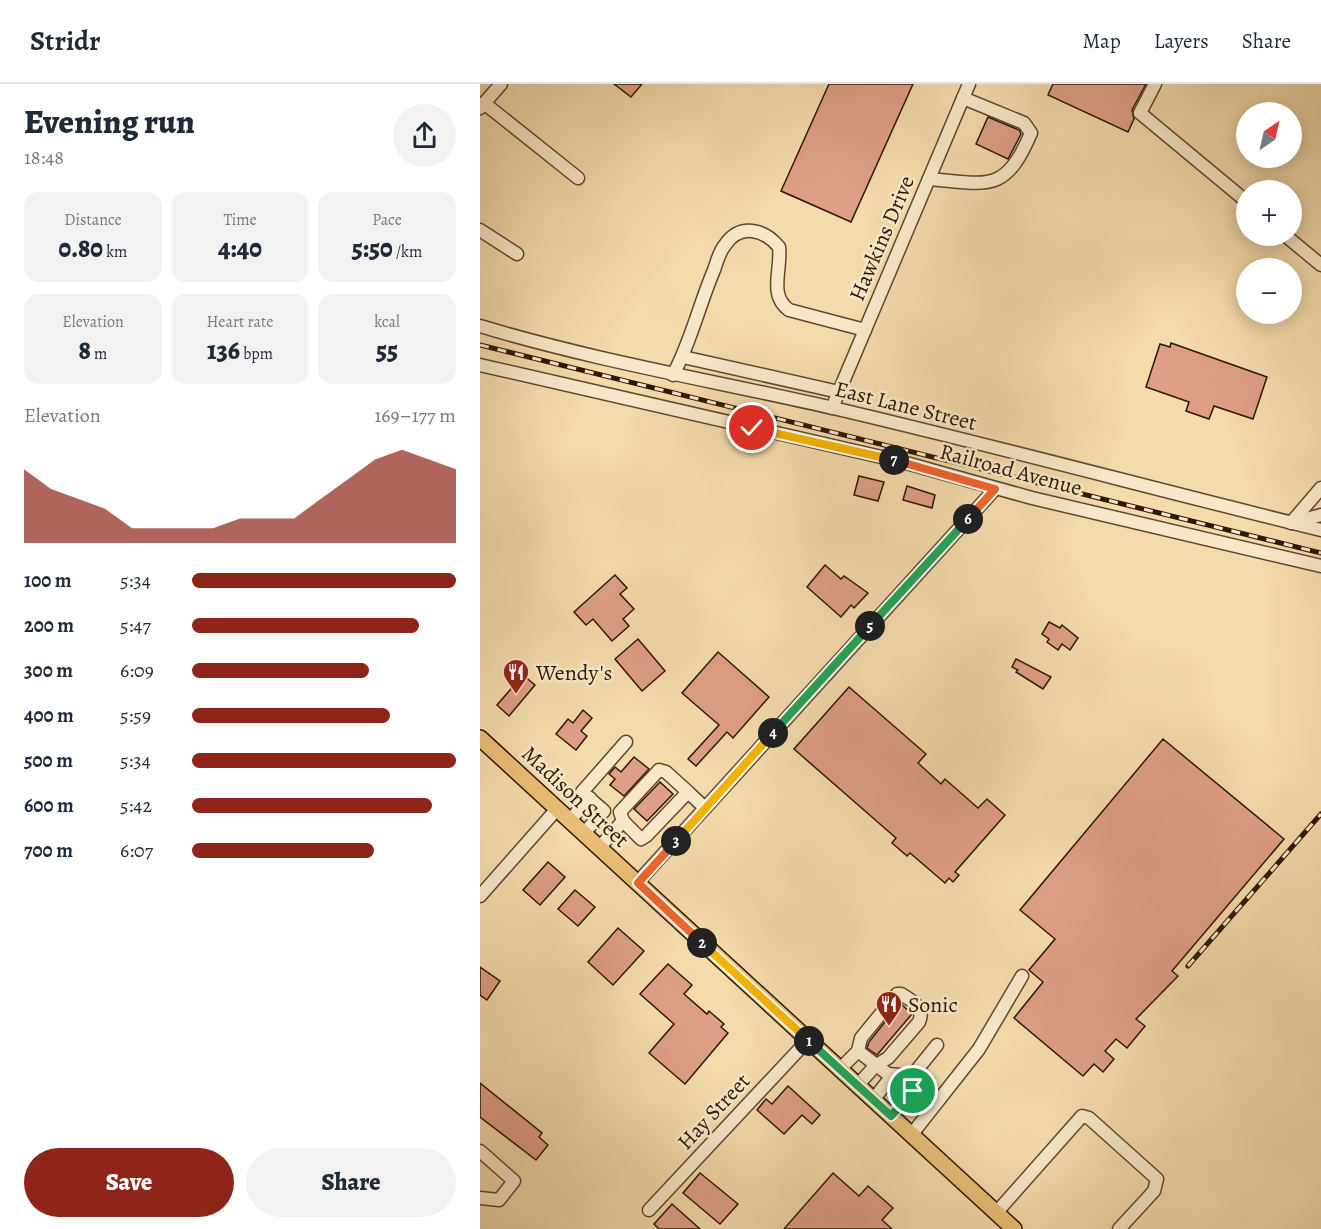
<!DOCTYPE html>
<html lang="en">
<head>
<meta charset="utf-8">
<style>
  body { margin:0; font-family:Alegreya,serif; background:#f2f2f3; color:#1f2937; height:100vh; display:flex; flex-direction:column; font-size:22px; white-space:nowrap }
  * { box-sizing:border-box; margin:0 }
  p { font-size:20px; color:#747a83 }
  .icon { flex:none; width:33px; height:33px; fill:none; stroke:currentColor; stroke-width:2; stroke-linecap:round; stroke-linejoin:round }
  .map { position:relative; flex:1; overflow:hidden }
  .side { display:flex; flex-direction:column; background:#fff; width:480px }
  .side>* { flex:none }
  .needle { width:39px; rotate:34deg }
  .buttons { position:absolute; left:756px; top:18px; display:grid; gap:12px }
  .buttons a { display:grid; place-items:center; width:66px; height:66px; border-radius:50%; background:#fff; box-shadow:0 3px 15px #0003; font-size:30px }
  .pin { position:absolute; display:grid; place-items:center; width:51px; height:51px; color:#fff; margin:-26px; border:3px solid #fff; border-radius:50%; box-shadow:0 2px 6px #0007 }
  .km { position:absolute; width:30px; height:30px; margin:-15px; border-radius:50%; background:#222; color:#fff; font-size:16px; line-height:30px; text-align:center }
  .round { display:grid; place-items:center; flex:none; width:63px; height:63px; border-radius:32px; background:#f2f2f3 }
  .summary { display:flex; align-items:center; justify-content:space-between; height:102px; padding:0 24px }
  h1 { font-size:33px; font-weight:800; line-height:45px }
  .metrics { display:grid; grid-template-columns:repeat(3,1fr); gap:9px; height:102px; padding:6px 24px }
  .metrics div { display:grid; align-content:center; border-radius:15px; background:#f2f2f3; text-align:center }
  .metrics b { font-size:26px; font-weight:800 }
  .metrics small { font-size:16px; font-weight:400 }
  .metrics p { font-size:16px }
  .chart { height:168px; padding:12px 24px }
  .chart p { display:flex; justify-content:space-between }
  .chart svg { width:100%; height:108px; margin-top:6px; fill:#8f2418; opacity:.7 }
  .primary-button { display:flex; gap:12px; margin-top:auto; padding:12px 24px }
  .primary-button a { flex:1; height:69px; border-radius:36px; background:#8f2418; color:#fff; font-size:24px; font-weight:800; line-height:69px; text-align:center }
  .primary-button a+a { background:#f2f2f3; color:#1f2937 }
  ul { padding:0 24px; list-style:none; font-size:20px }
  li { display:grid; grid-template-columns:96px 72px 1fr; align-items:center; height:45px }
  li i { height:15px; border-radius:8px; background:#8f2418 }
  header { display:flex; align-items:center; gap:36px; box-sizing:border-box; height:84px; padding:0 30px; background:#fff; border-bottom:2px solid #e0e1e3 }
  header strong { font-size:28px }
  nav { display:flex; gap:33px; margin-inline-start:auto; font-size:21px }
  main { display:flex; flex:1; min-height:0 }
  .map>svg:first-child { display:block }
</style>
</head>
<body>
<header>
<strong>Stridr</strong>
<nav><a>Map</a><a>Layers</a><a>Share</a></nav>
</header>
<main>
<section class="side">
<div class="summary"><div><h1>Evening run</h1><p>18:48</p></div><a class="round"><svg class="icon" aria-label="share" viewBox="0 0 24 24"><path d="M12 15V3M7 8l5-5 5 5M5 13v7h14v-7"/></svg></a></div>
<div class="metrics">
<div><p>Distance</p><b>0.80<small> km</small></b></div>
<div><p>Time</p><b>4:40</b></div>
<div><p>Pace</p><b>5:50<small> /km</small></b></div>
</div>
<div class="metrics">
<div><p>Elevation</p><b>8<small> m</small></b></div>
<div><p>Heart rate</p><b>136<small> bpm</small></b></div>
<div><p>kcal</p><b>55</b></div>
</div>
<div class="chart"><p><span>Elevation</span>169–177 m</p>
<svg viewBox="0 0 160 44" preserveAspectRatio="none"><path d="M0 44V14L10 22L20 26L30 30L40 38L50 38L60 38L70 38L80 34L90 34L100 34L110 26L120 18L130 10L140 6L150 10L160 14V44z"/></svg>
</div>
<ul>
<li><b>100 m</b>5:34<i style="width:100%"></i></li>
<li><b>200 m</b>5:47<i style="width:86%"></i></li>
<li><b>300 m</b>6:09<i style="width:67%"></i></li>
<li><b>400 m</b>5:59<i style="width:75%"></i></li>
<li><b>500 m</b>5:34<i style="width:100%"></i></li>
<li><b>600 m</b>5:42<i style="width:91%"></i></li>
<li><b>700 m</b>6:07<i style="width:69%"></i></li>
</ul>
<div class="primary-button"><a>Save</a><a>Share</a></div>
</section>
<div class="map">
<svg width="841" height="1145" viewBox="0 0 841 1145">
  <rect width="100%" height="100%" fill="#f4dbac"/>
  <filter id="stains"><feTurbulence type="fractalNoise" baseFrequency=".00333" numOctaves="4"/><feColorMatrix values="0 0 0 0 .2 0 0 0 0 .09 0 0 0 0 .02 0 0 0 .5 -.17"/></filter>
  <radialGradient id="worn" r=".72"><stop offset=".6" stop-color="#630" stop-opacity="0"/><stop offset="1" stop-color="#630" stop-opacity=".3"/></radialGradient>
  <g fill="#de9e87" stroke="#2e1703" stroke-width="1.5">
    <path d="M134 0H162L151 13Z"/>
    <path d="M349 0H433L371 138 301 107Z"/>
    <path d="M573 0H666L652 26 654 35 648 48 568 11Z"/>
    <path d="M508 33 539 46 541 50 528 75 496 60Z"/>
    <path d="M691 259 787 293 773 335 734 322 729 335 706 327 709 318 666 303 680 260 690 263Z"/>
    <path d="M379 392 404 398 398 417 374 411Z"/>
    <path d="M427 402 455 411 452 424 423 416Z"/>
    <path d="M345 481 361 495 364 492 388 509 374 524 371 521 361 533 327 503Z"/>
    <path d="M135 491 147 504 140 510 154 525 143 535 149 542 132 557 113 535 106 541 94 528Z"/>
    <path d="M569 538 580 544 582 541 598 554 590 566 582 560 578 566 567 558 569 555 562 550Z"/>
    <path d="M158 555 185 587 162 607 135 575Z"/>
    <path d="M238 568 289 613 253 654 247 648 216 682 208 675 239 641 202 609Z"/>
    <path d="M536 575 571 593 563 605 536 588 538 586 532 583Z"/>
    <path d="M43 591 55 601 29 632 17 621Z"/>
    <path d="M369 603 446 670 438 679 461 700 465 695 498 724 507 715 525 731 475 788 479 791 473 798 469 794 465 799 430 769 427 772 412 759 416 754 314 665Z"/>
    <path d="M103 626 112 634 101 647 107 652 96 666 76 650 88 635 93 639Z"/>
    <path d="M683 655 804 755 692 887 698 892 656 935 665 942 647 964 636 955 625 967 634 975 623 988 614 980 603 992 534 934 563 898 549 886 575 855 540 826Z"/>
    <path d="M154 673 169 685 144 712 130 701 135 695 129 690 135 683 141 688Z"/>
    <path d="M180 698 193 710 167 737 154 725Z"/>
    <path d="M68 778 85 793 60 821 43 806Z"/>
    <path d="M95 806 115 823 98 842 78 825Z"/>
    <path d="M138 844 164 867 133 901 108 878Z"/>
    <path d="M188 880 212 901 204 910 227 930 229 927 244 940 241 943 248 949 205 1000 169 969 194 940 160 910Z"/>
    <path d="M0 883 20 897 7 916 0 911Z"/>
    <path d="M420 919 432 930 397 971 387 964 389 958Z"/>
    <path d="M0 999 62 1049 59 1053 68 1061 56 1076 0 1033Z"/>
    <path d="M308 1002 340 1031 332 1040 322 1031 304 1050 277 1026 286 1015 292 1020Z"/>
    <path d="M220 1089 258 1120 240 1140 203 1109Z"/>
    <path d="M353 1089 379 1112 388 1102 413 1124 402 1136 412 1145H304Z"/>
    <path d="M192 1120 220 1145H179L174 1140Z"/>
  </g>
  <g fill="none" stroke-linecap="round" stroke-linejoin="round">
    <g stroke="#60482d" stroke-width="15">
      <g id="minor">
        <path d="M675 0 660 29 766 117"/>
        <path d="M4 19 98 94"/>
        <path d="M0 24 21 0"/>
        <path d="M449 95C508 100 525 110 551 49L544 39 483 14"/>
        <path d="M0 146 37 170"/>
        <path d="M806 152 841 181"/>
        <path d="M0 242C116 277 235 297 353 324 516 362 678 406 841 446"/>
        <path d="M203 273 359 308"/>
        <path d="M0 281 419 377 552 414 841 482"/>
        <path d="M193 291C211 258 219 221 234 186 237 178 239 168 245 161 260 139 284 145 299 163 302 185 288 211 309 226L385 246"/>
        <path d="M352 324 489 0"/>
        <path d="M811 439 841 404"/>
        <path d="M812 439 841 431"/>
        <path d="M89 737 110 714"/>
        <path d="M143 737 140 728 179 686 186 688 208 708"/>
        <path d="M103 750 124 727 102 708 146 658"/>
        <path d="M119 764 143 737 161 755 166 752 208 708 225 724"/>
        <path d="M157 799 515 405 510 403"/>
        <path d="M0 812 76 726"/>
        <path d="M359 986 378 967 408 990 432 992 457 961"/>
        <path d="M377 1002 395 982 408 974 439 938C445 924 433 917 421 910H417L381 954 378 967"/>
        <path d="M393 1016 412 992"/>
        <path d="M411 1032 433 1007 432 992"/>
        <path d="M432 1050 499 965 542 892"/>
        <path d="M0 1067 34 1097 19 1116 0 1114"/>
        <path d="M169 1126 328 956"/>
        <path d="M516 1129 602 1032 609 1034 677 1095 674 1107 639 1145"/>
      </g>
    </g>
    <g stroke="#2e1703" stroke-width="18">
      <path id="major" d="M0 654 534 1145"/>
    </g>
    <use href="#minor" stroke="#f8e8c9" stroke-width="12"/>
    <use href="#major" stroke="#eabe76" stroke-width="15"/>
    <g stroke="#2e1703" stroke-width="5">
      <g id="rail">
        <path d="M0 261 841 469"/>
        <path d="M708 882 841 730"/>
      </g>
    </g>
    <use href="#rail" stroke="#f8e8c9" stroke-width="3" stroke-dasharray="9" stroke-linecap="butt"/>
  </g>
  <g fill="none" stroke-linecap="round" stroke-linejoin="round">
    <g stroke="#fff" stroke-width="12">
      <path id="split-1" d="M329 957 411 1032 433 1007"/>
    </g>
    <g stroke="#fff" stroke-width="12">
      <path id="split-2" d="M222 859 329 957"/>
    </g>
    <g stroke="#fff" stroke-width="12">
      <path id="split-3" d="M196 757 158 799 222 859"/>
    </g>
    <g stroke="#fff" stroke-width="12">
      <path id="split-4" d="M196 757 293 649"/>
    </g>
    <g stroke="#fff" stroke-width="12">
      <path id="split-5" d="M293 649 390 542"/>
    </g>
    <g stroke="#fff" stroke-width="12">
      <path id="split-6" d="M390 542 488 435"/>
    </g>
    <g stroke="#fff" stroke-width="12">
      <path id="split-7" d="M414 376 515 405 488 435"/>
    </g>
    <g stroke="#fff" stroke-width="12">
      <path id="split-8" d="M272 344 414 376"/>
    </g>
    <use href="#split-1" stroke="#22a559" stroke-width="8"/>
    <use href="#split-2" stroke="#f5b400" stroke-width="8"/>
    <use href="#split-3" stroke="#f0652b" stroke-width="8"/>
    <use href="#split-4" stroke="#f5b400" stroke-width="8"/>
    <use href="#split-5" stroke="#22a559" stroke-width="8"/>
    <use href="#split-6" stroke="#22a559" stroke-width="8"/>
    <use href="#split-7" stroke="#f0652b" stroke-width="8"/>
    <use href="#split-8" stroke="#f5b400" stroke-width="8"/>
  </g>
  <defs>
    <g id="restaurant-pin" transform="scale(1.35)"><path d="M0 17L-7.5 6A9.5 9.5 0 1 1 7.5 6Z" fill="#8f2418" stroke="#f8e8c9"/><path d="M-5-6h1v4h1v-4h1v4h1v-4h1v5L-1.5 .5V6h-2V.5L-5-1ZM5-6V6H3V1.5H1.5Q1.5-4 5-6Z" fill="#fff"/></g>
  </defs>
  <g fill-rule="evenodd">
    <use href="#restaurant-pin" x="36" y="588"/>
    <use href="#restaurant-pin" x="409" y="920"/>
  </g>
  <g text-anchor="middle" stroke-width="5" stroke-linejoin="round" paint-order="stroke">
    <g font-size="22" fill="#2e1703" stroke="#f8e8c9">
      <text transform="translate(401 154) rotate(-67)" y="8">Hawkins Drive</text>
      <text transform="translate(426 321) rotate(14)" y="8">East Lane Street</text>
      <text transform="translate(531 385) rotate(15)" y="8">Railroad Avenue</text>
      <text transform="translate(96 712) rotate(43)" y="8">Madison Street</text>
      <text transform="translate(233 1027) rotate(-47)" y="8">Hay Street</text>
    </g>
    <g font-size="22" fill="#2e1703" stroke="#f8e8c9" text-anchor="start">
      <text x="56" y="596">Wendy's</text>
      <text x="428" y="928">Sonic</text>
    </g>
  </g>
  <rect width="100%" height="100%" filter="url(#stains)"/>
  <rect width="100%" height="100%" fill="url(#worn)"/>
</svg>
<div class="buttons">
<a><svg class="needle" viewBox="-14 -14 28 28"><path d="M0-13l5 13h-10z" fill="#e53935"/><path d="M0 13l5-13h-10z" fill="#747a83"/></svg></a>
<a>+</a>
<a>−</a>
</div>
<div class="pin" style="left:433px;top:1007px;background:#1e9e55"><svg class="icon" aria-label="arrive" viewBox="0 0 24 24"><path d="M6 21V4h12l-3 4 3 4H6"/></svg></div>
<div class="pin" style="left:272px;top:344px;background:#d93025"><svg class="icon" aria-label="check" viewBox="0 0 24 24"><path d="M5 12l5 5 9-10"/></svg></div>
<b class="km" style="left:329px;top:957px">1</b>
<b class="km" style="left:222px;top:859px">2</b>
<b class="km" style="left:196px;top:757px">3</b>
<b class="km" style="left:293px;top:649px">4</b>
<b class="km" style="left:390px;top:542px">5</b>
<b class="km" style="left:488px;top:435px">6</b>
<b class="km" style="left:414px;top:376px">7</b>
</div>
</main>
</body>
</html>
